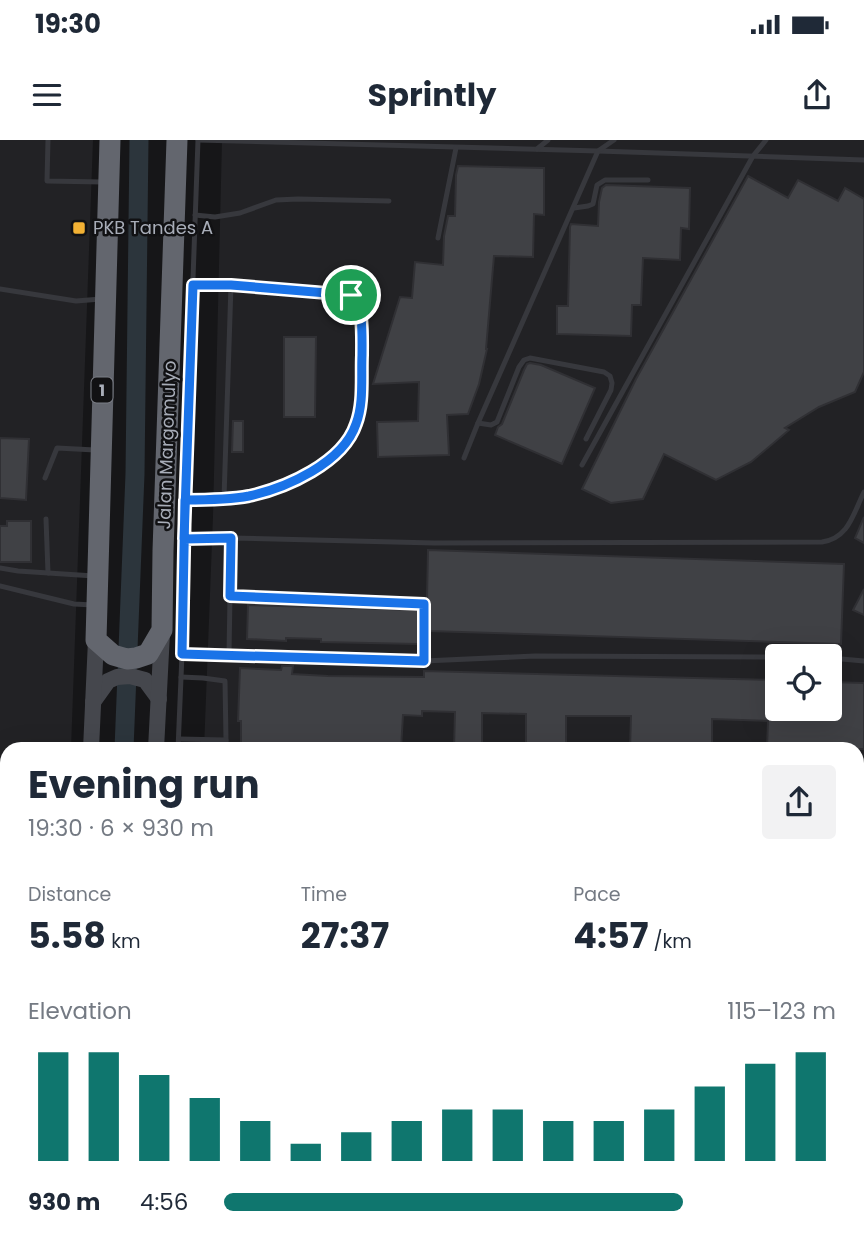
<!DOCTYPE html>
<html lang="en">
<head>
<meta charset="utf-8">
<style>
  body { margin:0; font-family:Poppins,sans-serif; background:#f2f2f3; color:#1f2937; height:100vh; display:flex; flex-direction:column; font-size:26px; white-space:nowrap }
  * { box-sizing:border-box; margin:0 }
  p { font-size:23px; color:#747a83 }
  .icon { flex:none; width:38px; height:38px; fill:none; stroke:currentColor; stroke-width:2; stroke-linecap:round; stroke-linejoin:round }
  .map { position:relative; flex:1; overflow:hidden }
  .sheet { position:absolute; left:0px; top:602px; width:864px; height:502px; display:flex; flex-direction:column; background:#fff; border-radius:21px 21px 0 0; box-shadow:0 7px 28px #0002 }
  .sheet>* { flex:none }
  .buttons { position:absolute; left:765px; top:504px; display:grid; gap:14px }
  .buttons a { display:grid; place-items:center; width:77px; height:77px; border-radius:7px; background:#fff; box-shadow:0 7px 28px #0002; font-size:35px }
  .pin { position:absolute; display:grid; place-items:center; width:60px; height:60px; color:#fff; margin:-30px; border:4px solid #fff; border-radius:50%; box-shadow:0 2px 7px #0007 }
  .round { display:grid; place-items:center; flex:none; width:74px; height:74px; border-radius:7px; background:#f2f2f3 }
  .headline { display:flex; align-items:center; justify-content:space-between; height:119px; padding:0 28px }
  h1 { font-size:38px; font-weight:700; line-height:52px }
  .stats { display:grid; grid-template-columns:repeat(3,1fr); gap:10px; height:119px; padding:7px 28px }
  .stats div { display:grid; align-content:center }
  .stats b { font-size:35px; font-weight:700 }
  .stats small { font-size:19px; font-weight:400 }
  .stats p { font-size:19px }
  .chart { height:196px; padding:14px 28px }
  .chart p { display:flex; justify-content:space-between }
  .chart svg { width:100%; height:126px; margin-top:7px; stroke:#0f766e; stroke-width:6 }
  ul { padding:0 28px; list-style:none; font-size:23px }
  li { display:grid; grid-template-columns:112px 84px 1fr; align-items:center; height:52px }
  li i { height:18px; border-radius:9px; background:#0f766e }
  .status { display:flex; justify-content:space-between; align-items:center; height:49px; padding:0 35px; background:#fff; direction:ltr }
  .status svg { height:19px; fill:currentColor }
  header { display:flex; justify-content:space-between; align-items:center; height:91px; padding:0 28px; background:#fff; font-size:32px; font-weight:700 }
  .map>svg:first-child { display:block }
</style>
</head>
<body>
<div class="status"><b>19:30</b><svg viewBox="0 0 49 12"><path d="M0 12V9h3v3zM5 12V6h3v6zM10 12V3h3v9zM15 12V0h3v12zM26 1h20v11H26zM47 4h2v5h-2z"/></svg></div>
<header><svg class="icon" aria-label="menu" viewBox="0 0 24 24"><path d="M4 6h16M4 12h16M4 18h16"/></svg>Sprintly<svg class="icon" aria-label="share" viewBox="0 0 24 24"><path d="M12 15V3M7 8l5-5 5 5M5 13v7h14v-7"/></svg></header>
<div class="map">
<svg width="864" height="1104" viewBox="0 0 864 1104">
  <rect width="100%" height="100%" fill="#161618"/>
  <g fill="#222225" fill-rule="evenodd">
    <path d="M0 0H93L71 609H7V1097H53V1104H0Z"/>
    <path d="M222 0H864V1104H185L186 1097H858V609H204L213 376ZM777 516H830V569H777Z"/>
  </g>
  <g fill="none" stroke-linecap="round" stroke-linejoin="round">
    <g stroke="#2c353c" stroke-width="19">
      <path d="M124 609 135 334 139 0"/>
      <path d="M108 1104V1097"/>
    </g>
  </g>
  <g fill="#404145" stroke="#303034" stroke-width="2">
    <path d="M458 26 544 28V75L534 74 533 117 494 116 486 209H487L479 244 468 274 447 275 449 315 378 317 377 282 418 281 419 242 373 244 400 157 412 158 415 122 443 125 444 96 448 76H455L456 35Z"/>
    <path d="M748 36 788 58 798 40 838 61 845 48 864 59V232L855 252 819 267 785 288 789 290 751 322 716 340 664 314 643 359 611 363 582 349 636 239Z"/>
    <path d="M606 45 690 48 689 89 681 88 680 120 643 118 641 165H632L631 196 557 194V166H568L570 87 571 84 598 86 599 62 602 48Z"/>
    <path d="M284 197H316L315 277H284Z"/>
    <path d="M530 223 541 225 595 248 562 324 495 295 498 287 502 284 524 230 527 224Z"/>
    <path d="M233 281H243V312H232Z"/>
    <path d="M0 298 29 299 26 360 0 358Z"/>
    <path d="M864 377V403L855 398Z"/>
    <path d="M7 381H31V422H0V386H7Z"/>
    <path d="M428 410 844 424 841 504 429 491V464L427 459Z"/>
    <path d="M864 449V475L853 470Z"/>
    <path d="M248 465 419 470 418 504 321 502V499L286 498V501L247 499Z"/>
    <path d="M282 526H293L292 534 328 536 424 537V531L777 540V569H830V542L864 543V609H767L768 581 712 579V609H630L631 576H566V609H526V574L482 573V609H454L455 572 422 571V576L403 575 401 609H241V581H238L240 528 281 530Z"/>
  </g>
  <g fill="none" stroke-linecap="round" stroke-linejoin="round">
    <g stroke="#37383d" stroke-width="5">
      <path d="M48 0 47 41 102 42"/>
      <path d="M198 0 598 11 864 20"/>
      <path d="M537 9 548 0"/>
      <path d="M574 68 588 66 593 64 597 45 605 40H648"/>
      <path d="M195 75 215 77 240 73 276 60 298 59 389 61"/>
      <path d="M438 98 456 8"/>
      <path d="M0 149 76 161 101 159"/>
      <path d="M478 283 491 285 497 282 519 227 524 220 530 218 604 232 610 236 612 243 611 250 586 299"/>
      <path d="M464 318 478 283 598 11 614 0"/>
      <path d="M582 325 753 16 766 0"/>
      <path d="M45 338 57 308 95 310"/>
      <path d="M224 358 231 145"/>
      <path d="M185 360C205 359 228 360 249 356 285 348 343 323 356 285 364 263 361 238 362 215 362 198 364 166 351 155L231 145H193"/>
      <path d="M46 379 48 433"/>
      <path d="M231 398 230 456 424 464V521"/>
      <path d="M184 399 231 398 434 403 822 402C849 398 853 374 864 352"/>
      <path d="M0 428 18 431 94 436"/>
      <path d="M0 446 74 464 93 465"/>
      <path d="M182 514 424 521 535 516 777 517"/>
      <path d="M229 514 230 456"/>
      <path d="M830 518 864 521"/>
      <path d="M181 537 203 538 225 541 226 600"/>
      <path d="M179 599 226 600V609"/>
      <path d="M178 609 182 514 185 360 198 0"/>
      <path d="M0 631H7"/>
      <path d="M858 750 864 751"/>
      <path d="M858 763H864"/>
      <path d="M0 957 7 958"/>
      <path d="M33 1097V1104"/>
      <path d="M395 1097 396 1104"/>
      <path d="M45 1104 66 1102"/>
      <path d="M619 1104V1097"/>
    </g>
    <g stroke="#45474d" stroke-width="16">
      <path d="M93 562 108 541 117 537 130 536 145 540 159 559"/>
      <path d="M91 609 96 500"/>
      <path d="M156 609 162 493"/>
      <path d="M67 1104 68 1097"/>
      <path d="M140 1104V1097"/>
    </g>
    <path stroke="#63666e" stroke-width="21" d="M110 0 96 500 113 515 127 519 136 518 148 514 162 490 163 411 177 0"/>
  </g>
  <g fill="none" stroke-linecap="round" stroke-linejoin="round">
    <g stroke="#fff" stroke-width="14">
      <path id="route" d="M351 155C354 157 356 159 358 162 363 174 362 202 362 215 361 238 364 263 356 284 343 323 286 348 249 356 228 360 205 360 185 360L182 514 424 521V464L230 456 231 398 184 399 193 145H231L351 155"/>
    </g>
    <use href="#route" stroke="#1a73e8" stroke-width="9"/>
  </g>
  <rect fill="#f2b134" stroke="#111113" stroke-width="2.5" x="72" y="81" width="14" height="14" rx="3.5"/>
  <g text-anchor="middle" stroke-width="5" stroke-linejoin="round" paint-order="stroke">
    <rect fill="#111113" stroke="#7b7e86" stroke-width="2" x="91.5" y="237.5" width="21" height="25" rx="5"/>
    <g font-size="16" font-weight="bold" fill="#a8adb8">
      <text x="102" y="256">1</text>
    </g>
    <g font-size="18" fill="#a8adb8" stroke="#111113" text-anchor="start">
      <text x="93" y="94">PKB Tandes A</text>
    </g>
    <g font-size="18" fill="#a8adb8" stroke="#111113">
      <text transform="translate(167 305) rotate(-88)" y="6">Jalan Margomulyo</text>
    </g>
  </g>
</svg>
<div class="buttons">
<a><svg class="icon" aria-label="locate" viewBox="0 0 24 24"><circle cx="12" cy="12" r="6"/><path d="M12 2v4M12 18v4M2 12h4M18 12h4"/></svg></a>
</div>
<div class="pin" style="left:351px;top:155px;background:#1e9e55"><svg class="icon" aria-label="arrive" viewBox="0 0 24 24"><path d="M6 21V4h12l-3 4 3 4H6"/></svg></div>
<section class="sheet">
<div class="headline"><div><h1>Evening run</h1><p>19:30 · 6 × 930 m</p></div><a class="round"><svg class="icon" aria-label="share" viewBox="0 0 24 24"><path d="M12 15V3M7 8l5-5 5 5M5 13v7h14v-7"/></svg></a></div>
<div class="stats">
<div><p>Distance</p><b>5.58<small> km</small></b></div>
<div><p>Time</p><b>27:37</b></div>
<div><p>Pace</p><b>4:57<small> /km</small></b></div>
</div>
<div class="chart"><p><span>Elevation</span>115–123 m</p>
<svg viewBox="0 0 160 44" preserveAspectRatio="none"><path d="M5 44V6M15 44V6M25 44V14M35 44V22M45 44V30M55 44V38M65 44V34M75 44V30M85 44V26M95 44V26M105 44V30M115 44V30M125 44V26M135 44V18M145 44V10M155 44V6"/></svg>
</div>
<ul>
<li><b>930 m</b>4:56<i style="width:75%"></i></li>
</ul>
</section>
</div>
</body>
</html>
